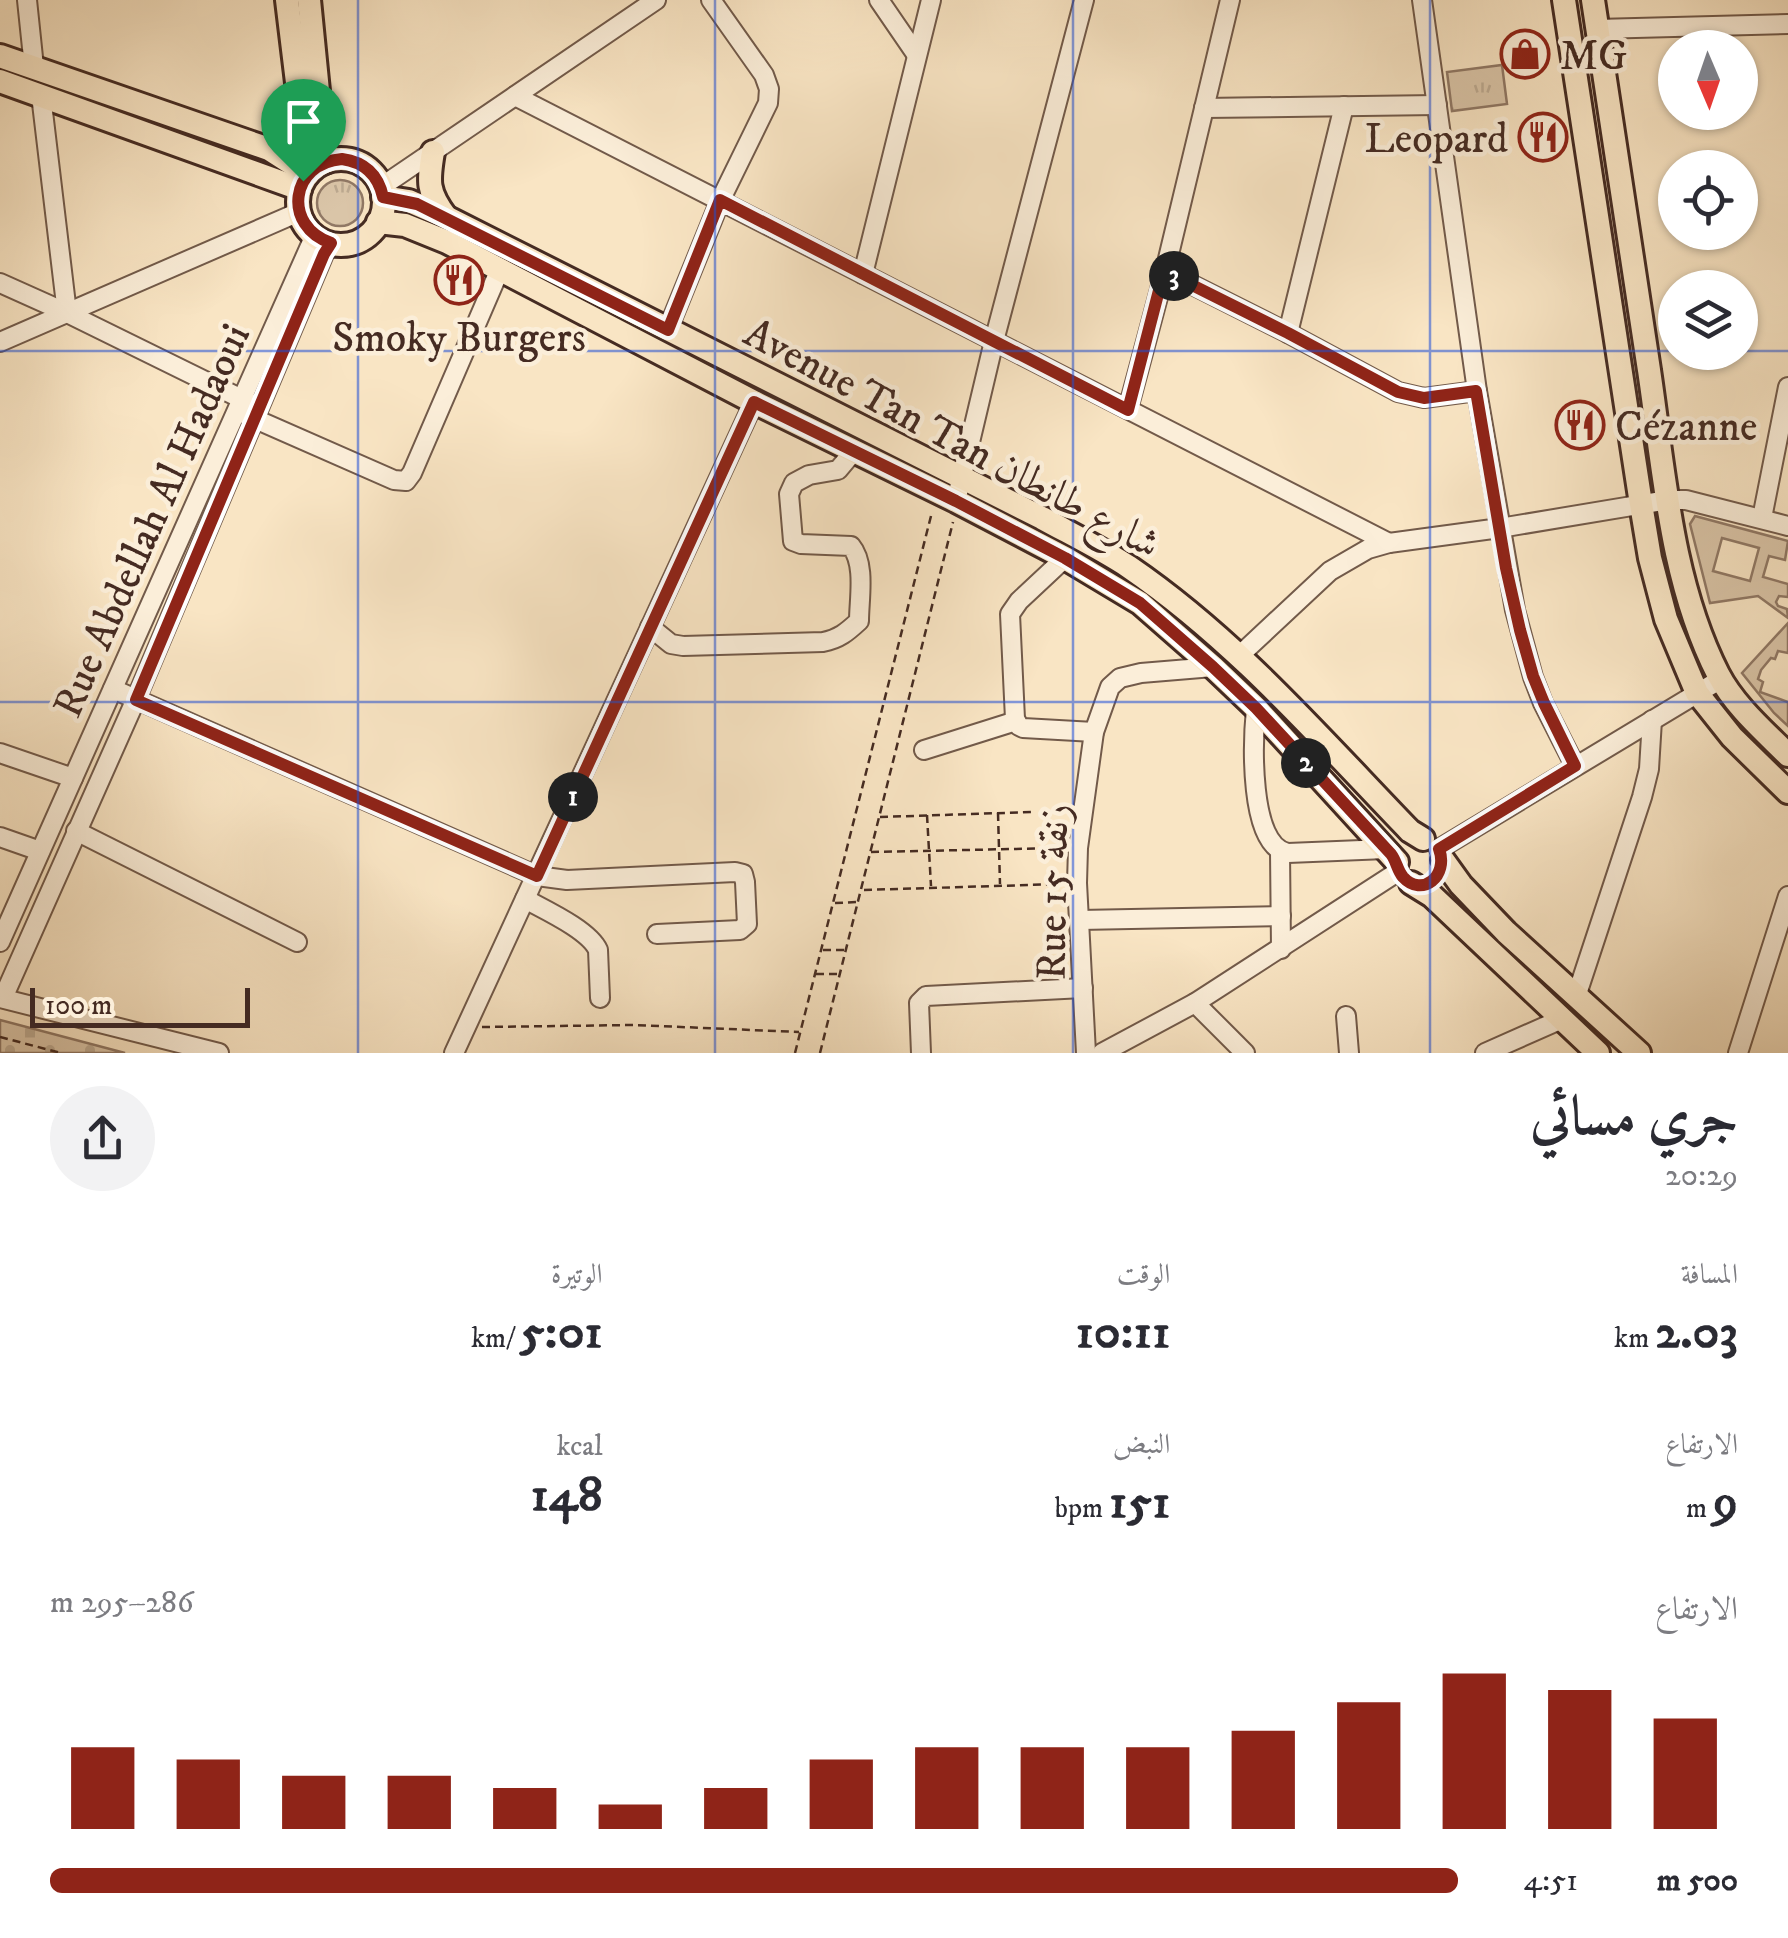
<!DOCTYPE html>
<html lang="ar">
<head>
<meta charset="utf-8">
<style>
  body { margin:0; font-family:"IM FELL DW Pica",Amiri,serif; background:#f2f2f3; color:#2b2b33; direction:rtl; height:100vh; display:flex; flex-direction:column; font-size:38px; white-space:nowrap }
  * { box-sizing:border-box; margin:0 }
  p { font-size:32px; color:#7c7c81 }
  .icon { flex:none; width:55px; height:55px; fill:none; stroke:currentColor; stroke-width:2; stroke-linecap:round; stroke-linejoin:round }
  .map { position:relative; height:1053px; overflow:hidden; direction:ltr }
  .drawer { display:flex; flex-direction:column; background:#fff; flex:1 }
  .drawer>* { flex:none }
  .needle { width:65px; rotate:178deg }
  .tools { position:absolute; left:1658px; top:30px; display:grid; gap:20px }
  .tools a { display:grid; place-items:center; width:100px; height:100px; border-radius:50%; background:#fff; box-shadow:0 2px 8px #0004; font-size:50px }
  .scale { position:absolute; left:30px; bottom:25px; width:220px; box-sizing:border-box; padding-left:10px; border:5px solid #452b22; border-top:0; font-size:28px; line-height:35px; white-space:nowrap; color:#452b22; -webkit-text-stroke:8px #fbeed9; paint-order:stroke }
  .pin { position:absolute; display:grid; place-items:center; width:85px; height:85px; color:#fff; margin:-102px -42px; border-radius:50% 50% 50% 0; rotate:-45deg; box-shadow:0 0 10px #0007 }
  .pin .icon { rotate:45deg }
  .km { position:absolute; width:50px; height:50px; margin:-25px; border-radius:50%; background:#222; color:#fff; font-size:28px; line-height:50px; text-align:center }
  .round { display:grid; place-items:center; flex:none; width:105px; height:105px; border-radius:52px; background:#f2f2f3 }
  .headline { display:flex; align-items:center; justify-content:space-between; height:170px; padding:0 50px }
  h1 { font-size:55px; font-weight:800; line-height:75px }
  .metrics { display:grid; grid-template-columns:repeat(3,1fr); gap:15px; height:170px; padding:10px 50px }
  .metrics div { display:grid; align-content:center }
  .metrics b { font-size:50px; font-weight:800 }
  .metrics small { font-size:28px; font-weight:400 }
  .metrics p { font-size:28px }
  .chart { height:280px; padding:20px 50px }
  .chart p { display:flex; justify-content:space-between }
  .chart svg { width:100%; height:180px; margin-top:10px; stroke:#8f2418; stroke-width:6 }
  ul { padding:0 50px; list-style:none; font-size:32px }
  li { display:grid; grid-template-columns:160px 120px 1fr; align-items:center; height:75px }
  li i { height:25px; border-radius:12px; background:#8f2418 }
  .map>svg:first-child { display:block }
</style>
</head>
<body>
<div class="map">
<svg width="1788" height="1053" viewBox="0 0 1788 1053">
  <defs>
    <pattern id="grass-tufts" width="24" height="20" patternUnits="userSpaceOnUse" patternTransform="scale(2.5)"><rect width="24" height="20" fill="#dac5a8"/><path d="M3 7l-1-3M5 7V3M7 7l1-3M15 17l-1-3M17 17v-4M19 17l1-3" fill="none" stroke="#bca990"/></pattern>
    <pattern id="cemetery-stones" width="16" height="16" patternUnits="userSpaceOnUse" patternTransform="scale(2.5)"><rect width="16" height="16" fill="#dac5a8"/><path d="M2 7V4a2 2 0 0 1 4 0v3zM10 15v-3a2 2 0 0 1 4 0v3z" fill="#bca990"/></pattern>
  </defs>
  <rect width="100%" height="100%" fill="#f9e5c4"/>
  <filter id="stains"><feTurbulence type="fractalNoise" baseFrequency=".002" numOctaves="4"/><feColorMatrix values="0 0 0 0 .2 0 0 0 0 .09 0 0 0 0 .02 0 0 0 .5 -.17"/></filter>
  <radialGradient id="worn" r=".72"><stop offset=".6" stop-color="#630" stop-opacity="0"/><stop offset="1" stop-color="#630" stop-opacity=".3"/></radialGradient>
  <g fill="url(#grass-tufts)" stroke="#907865" stroke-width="2.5">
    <path d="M1502 65 1507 104 1452 111 1447 72Z"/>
    <circle cx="340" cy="203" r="23"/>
  </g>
  <path fill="url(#cemetery-stones)" stroke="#907865" stroke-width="2.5" d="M0 1020 125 1053H0Z"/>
  <g fill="#dac5a8" stroke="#907865" stroke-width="2.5" fill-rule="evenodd">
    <path d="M1695 516 1788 541 1785 560 1769 556 1763 577 1788 584V597L1779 596 1776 602 1778 606 1787 609 1788 618 1758 596 1710 603 1690 524ZM1722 538 1759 548 1750 581 1713 571Z"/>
    <path d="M1788 623V653L1778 651 1775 659 1771 658 1761 670 1758 679 1763 682 1760 692 1788 702V726L1774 713 1742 673Z"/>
  </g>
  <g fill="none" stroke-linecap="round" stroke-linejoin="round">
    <g stroke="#725a4a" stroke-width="22">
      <g id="minor">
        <path d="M27 0 34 67"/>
        <path d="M879 0 916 54"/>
        <path d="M1422 0 1477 391 1515 610 1533 677 1543 703 1575 766"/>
        <path d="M1597 29 1788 24"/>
        <path d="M41 95 67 313"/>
        <path d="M515 96 1389 543"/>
        <path d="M1204 108 1437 105"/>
        <path d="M381 187 656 0"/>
        <path d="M1165 271 1288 333 1398 392 1424 398 1477 391"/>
        <path d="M863 274 931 0"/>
        <path d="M0 283 67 313 250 403"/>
        <path d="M668 329 720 201 768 103 769 89 764 75 711 0"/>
        <path d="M1288 333 1344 106"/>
        <path d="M0 342 299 212"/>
        <path d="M1128 409 1165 271 1230 0"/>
        <path d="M246 415 394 480 406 481 412 473 500 269"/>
        <path d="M956 501 994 341 1084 0"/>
        <path d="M1762 518 1788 387"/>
        <path d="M1065 558 1019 601 1010 614 1015 719 1019 726 1023 728 1094 732"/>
        <path d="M650 627 671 644 683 646 823 642C839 639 847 632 859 621 859 599 866 564 851 546L801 544 793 541 789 494 794 483 809 475 838 470 854 451"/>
        <path d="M1240 655 1330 571 1368 549 1389 543 1500 528 1668 500H1686L1788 526"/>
        <path d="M113 689 537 876 567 880 735 872 743 874 745 882 747 924 740 930 657 934"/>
        <path d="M1256 708C1253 739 1248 846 1288 853L1386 849"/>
        <path d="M924 750 1016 721"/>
        <path d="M0 753 73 778"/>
        <path d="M76 831 297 942"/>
        <path d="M0 837 40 851"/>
        <path d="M1439 849 1721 679"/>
        <path d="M1280 852 1281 949"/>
        <path d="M525 899C545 910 589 930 598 950L600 998"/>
        <path d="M1080 920 1281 916"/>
        <path d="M0 942 315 235"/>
        <path d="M1576 997 1642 797 1649 769 1652 720"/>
        <path d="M0 998 219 1053"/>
        <path d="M3 998 136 699 324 254 331 243"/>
        <path d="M1195 1003 1245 1053"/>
        <path d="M1346 1016 1349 1053"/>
        <path d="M454 1053 754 402"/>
        <path d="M921 1053 919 1003 926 996 1083 988"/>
        <path d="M1086 1053 1077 883 1078 848 1094 732 1110 687 1120 678 1141 673 1213 667"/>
        <path d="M1102 1053 1195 1003 1399 871"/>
        <path d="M1485 1053 1562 1019"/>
        <path d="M1738 1053 1788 896"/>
      </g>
    </g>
    <g stroke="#452b22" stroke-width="28">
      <g id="major">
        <path d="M287 0 303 132 312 170"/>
        <path d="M309 0 325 162"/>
        <path d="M1564 0 1641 504 1650 558 1666 619 1697 693 1732 737 1788 792"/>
        <path d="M1593 0C1611 124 1630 247 1649 370 1664 471 1671 582 1718 674 1734 705 1764 731 1788 755"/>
        <path d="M0 56 269 149 308 174"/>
        <path d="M0 81 300 189"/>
        <path d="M433 152C428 181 427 192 446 217"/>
        <circle cx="341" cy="202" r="43"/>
        <path d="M383 197 409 201 446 217 1042 518C1071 534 1102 549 1129 567 1236 640 1321 739 1410 831L1423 839"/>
        <path d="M378 222 405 225 447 242 754 402 956 501 1065 558 1140 603 1213 667 1256 708 1397 862"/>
        <path d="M1443 860 1461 885 1506 932 1639 1053"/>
        <path d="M1411 883 1432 896 1598 1053"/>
      </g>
    </g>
    <g stroke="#452b22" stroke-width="2.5" stroke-dasharray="8 5" stroke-linecap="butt">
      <path d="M998 813 1000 884"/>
      <path d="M927 815 931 886"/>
      <path d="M880 817 1033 812"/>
      <path d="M871 852 1061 848"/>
      <path d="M864 890 1061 884"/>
      <path d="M835 903 857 902"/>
      <path d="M823 950H845"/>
      <path d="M816 974H838"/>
      <path d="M482 1027 634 1025 799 1032"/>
      <path d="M0 1037 61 1053"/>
      <path d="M795 1053 932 512"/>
      <path d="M820 1053 953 522"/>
    </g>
    <use href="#minor" stroke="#fbeed9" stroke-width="18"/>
    <use href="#major" stroke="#f9e5c4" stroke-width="22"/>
  </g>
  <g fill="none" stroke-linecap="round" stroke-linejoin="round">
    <g stroke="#fff" stroke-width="20">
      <path id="route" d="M342 159C364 162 378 174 383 197L417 204 668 330 720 200 1128 410 1164 271 1288 333 1398 392 1424 398 1476 391 1506 568 1520 630 1533 676 1544 703 1575 766 1439 849C1449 876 1422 898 1403 877 1397 870 1397 862 1391 854L1256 708 1213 667 1140 603 1065 558 956 501 754 402 537 876 136 700 324 254 331 243C282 226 290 163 342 159Z"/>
    </g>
    <use href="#route" stroke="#8f2418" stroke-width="12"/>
  </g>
  <path fill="none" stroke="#1d4ed8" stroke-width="2.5" stroke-opacity="0.55" d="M358 0V1053M715 0V1053M1073 0V1053M1430 0V1053M0 351H1675M1740 351H1788M0 702H1788"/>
  <defs>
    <g id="shop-ring" transform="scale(2.5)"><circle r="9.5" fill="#fbeed9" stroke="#8f2418" stroke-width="1.5"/><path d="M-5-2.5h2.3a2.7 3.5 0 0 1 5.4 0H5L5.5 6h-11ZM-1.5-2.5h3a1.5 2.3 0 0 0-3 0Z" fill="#8f2418"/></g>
    <g id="restaurant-ring" transform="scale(2.5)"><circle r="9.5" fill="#fbeed9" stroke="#8f2418" stroke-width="1.5"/><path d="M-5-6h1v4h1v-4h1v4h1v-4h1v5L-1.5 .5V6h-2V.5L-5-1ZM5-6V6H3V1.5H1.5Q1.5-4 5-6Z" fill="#8f2418"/></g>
  </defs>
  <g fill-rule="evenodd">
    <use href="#shop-ring" x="1525" y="54"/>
    <use href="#restaurant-ring" x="1543" y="137"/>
    <use href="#restaurant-ring" x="459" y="280"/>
    <use href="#restaurant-ring" x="1580" y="425"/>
  </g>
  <g text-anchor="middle" stroke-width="9" stroke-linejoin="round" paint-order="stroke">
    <g font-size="42" fill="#452b22" stroke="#fbeed9" text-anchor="start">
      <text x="1560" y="69">MG</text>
      <text x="1508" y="152" text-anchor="end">Leopard</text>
      <text x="459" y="351" text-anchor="middle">Smoky Burgers</text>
      <text x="1615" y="440">Cézanne</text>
    </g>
    <g font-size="42" fill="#452b22" stroke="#fbeed9">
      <text transform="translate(953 437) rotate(28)" y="15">Avenue Tan Tan شارع طانطان</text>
      <text transform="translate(150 520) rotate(-66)" y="15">Rue Abdellah Al Hadaoui</text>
      <text transform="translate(1051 892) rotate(-89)" y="15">Rue 15 زنقة</text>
    </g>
  </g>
  <rect width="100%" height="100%" filter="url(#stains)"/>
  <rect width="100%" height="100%" fill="url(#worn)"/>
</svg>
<div class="tools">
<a><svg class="needle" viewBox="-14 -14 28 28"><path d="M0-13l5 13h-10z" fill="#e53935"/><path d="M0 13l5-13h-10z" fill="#7c7c81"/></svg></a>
<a><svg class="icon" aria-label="locate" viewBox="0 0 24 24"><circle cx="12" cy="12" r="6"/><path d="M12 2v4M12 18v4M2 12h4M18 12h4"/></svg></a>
<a><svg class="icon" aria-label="layers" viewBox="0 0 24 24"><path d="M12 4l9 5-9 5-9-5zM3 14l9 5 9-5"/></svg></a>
</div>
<div class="scale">100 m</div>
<div class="pin" style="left:303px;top:181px;background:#1e9e55"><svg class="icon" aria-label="arrive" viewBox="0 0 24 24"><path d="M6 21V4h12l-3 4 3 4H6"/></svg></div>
<b class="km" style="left:573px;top:797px">1</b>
<b class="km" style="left:1306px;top:763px">2</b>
<b class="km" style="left:1174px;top:276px">3</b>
</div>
<section class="drawer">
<div class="headline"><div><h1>جري مسائي</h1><p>20:29</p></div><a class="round"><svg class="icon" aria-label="share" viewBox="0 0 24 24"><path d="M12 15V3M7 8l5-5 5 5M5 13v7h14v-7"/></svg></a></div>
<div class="metrics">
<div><p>المسافة</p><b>2.03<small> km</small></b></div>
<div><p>الوقت</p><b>10:11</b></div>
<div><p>الوتيرة</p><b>5:01<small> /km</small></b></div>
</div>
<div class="metrics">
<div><p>الارتفاع</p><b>9<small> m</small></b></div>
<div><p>النبض</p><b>151<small> bpm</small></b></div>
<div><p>kcal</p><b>148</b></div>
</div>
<div class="chart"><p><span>الارتفاع</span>286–295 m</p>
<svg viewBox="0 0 160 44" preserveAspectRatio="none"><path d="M5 44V24M15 44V27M25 44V31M35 44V31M45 44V34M55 44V38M65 44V34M75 44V27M85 44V24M95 44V24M105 44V24M115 44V20M125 44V13M135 44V6M145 44V10M155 44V17"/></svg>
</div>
<ul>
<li><b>500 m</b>4:51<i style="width:100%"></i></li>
</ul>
</section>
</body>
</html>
